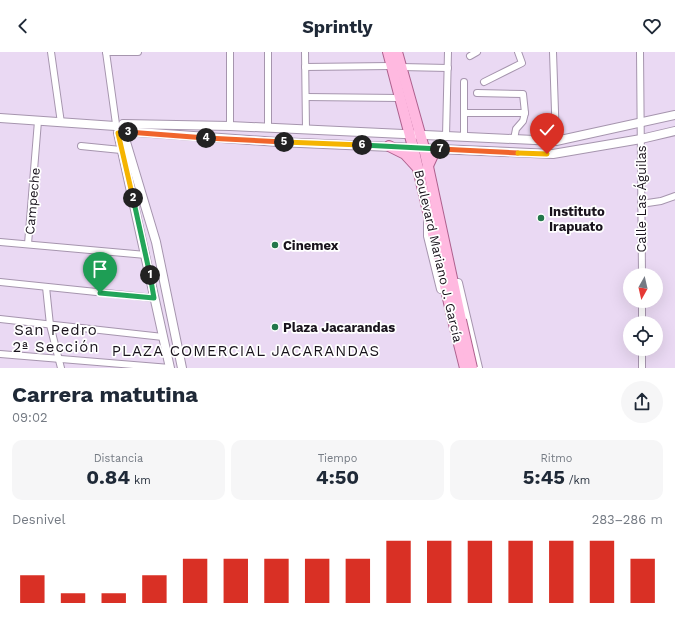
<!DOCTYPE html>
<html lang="es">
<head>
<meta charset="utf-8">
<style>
  body { margin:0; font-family:"Work Sans",sans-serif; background:#f6f6f7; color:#1f2937; height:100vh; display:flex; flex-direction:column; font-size:15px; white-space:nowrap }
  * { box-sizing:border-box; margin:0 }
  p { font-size:13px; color:#747a83 }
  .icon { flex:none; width:22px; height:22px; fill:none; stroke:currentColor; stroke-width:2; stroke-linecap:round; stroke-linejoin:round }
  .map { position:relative; height:316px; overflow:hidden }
  .sheet { display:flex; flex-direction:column; background:#fff; flex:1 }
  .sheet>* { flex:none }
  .needle { width:26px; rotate:188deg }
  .buttons { position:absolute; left:623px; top:216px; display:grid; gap:8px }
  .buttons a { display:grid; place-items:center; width:40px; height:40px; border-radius:50%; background:#fff; box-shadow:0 4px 16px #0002; font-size:20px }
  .pin { position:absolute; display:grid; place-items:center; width:34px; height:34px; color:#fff; margin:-41px -17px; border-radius:50% 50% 50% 0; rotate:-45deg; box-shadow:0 0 4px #0007 }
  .pin .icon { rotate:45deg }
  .km { position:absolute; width:20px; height:20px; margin:-10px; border-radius:50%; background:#222; color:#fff; font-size:11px; line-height:20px; text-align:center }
  .round { display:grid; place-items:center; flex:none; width:42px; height:42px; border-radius:21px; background:#f6f6f7 }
  .overview { display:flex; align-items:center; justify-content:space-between; height:68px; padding:0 12px }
  h1 { font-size:22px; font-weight:700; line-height:30px }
  .stats { display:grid; grid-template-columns:repeat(3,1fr); gap:6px; height:68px; padding:4px 12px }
  .stats div { display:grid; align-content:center; border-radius:10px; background:#f6f6f7; text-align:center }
  .stats b { font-size:20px; font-weight:700 }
  .stats small { font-size:11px; font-weight:400 }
  .stats p { font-size:11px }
  .chart { height:112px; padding:8px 12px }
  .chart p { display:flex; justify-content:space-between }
  .chart svg { width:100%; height:72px; margin-top:4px; stroke:#d93025; stroke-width:6 }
  header { display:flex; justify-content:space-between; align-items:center; height:52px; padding:0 12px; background:#fff; font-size:18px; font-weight:700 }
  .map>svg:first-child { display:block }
</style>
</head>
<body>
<header><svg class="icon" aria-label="back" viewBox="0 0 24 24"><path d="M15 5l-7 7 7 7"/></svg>Sprintly<svg class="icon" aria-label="heart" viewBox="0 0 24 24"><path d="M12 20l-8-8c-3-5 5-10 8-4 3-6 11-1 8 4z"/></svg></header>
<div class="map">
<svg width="675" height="316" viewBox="0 0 675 316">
  <rect width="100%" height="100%" fill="#ead9f3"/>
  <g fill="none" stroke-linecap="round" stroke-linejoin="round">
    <g stroke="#a695ae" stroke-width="8">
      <g id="minor">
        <path d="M51 0 61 71"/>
        <path d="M106 0 116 72"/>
        <path d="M106 0H138"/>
        <path d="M230 0V74"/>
        <path d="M305 0 306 77"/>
        <path d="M553 0 556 89"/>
        <path d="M640 0 642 223"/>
        <path d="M470 4 477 0"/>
        <path d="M305 15 391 14"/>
        <path d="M401 15 448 16"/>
        <path d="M484 30 522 11 518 0"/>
        <path d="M477 41 523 42 525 61 523 69 516 77 514 87"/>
        <path d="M306 45 399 46"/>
        <path d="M464 61H525"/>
        <path d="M268 76V0"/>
        <path d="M446 84 448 0"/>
        <path d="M464 85V30"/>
        <path d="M81 94 121 98"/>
        <path d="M641 152 661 149 675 144"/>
        <path d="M0 190 146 203"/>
        <path d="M28 192 38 69"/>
        <path d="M0 230 154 246"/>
        <path d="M46 235 50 273 61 316"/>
        <path d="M642 249V271"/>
        <path d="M0 267 163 285"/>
        <path d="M0 302 170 316"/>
        <path d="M642 316V297"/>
      </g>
    </g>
    <g stroke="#a695ae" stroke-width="10">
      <g id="tertiary">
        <path d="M0 66 115 74"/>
        <path d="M123 72 230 74 556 89 675 63"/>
        <path d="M124 79 278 90 553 102 641 87 675 79"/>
        <path d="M123 80 156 190 182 316"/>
        <path d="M118 81 170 316"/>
        <path d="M428 171V184L441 237"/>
        <path d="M458 231 478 316"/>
      </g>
    </g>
    <g stroke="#ae618e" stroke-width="12">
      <g id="primary">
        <path d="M388 0 413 95 453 268"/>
        <path d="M397 0 424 96 461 268"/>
        <path d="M389 94 405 102 417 115"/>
        <path d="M427 116 433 103 441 97"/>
      </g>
    </g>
    <use href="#minor" stroke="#fff" stroke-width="6"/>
    <use href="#tertiary" stroke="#fff" stroke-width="8"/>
    <use href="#primary" stroke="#ffb9e0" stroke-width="10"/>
    <g stroke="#ae618e" stroke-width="12" stroke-linecap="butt">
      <g id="primary-bridge">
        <path d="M453 268 465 316"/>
        <path d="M461 268 472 316"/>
      </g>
    </g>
    <use href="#primary-bridge" stroke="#ffb9e0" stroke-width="10"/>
  </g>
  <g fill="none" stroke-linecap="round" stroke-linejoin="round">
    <g stroke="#fff" stroke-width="8">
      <path id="split-1" d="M100 241 154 246 150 223"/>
    </g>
    <g stroke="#fff" stroke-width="8">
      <path id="split-2" d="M133 146 150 223"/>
    </g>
    <g stroke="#fff" stroke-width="8">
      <path id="split-3" d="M128 80 124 79 122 81H118L133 146"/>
    </g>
    <g stroke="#fff" stroke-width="8">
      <path id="split-4" d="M128 80 206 86"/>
    </g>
    <g stroke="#fff" stroke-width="8">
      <path id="split-5" d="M206 86 284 90"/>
    </g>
    <g stroke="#fff" stroke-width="8">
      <path id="split-6" d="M284 90 362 93"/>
    </g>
    <g stroke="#fff" stroke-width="8">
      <path id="split-7" d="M362 93 440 97"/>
    </g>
    <g stroke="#fff" stroke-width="8">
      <path id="split-8" d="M440 97 518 101"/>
    </g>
    <g stroke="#fff" stroke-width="8">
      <path id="split-9" d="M518 101 547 102"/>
    </g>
    <use href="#split-1" stroke="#22a559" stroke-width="5"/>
    <use href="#split-2" stroke="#22a559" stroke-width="5"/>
    <use href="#split-3" stroke="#f5b400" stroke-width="5"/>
    <use href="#split-4" stroke="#f0652b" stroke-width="5"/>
    <use href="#split-5" stroke="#f0652b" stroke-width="5"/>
    <use href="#split-6" stroke="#f5b400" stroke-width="5"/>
    <use href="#split-7" stroke="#22a559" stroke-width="5"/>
    <use href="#split-8" stroke="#f0652b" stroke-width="5"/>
    <use href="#split-9" stroke="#f5b400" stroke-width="5"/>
  </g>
  <g fill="#23774a" stroke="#fff" stroke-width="1.5">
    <circle cx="541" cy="166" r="4"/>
    <circle cx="275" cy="193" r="4"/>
    <circle cx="275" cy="275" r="4"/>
  </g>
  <g text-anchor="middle" stroke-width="3.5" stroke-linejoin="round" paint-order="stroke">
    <g font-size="13" fill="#19131c" stroke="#fff">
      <text transform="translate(641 147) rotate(-90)" y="5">Calle Las Águilas</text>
      <text transform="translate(32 149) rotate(-85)" y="5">Campeche</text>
      <text transform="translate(439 204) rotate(77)" y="5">Boulevard Mariano J. García</text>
    </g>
    <g font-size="13" font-weight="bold" fill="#19131c" stroke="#fff" text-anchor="start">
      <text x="549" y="164">Instituto<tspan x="549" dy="15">Irapuato</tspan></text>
      <text x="283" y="198">Cinemex</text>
      <text x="283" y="280">Plaza Jacarandas</text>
    </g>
    <g font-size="15" letter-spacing="1" fill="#19131c" stroke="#fff">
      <text x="56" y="283">San Pedro<tspan x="56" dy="17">2ª Sección</tspan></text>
      <text x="246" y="304">PLAZA COMERCIAL JACARANDAS</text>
    </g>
  </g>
</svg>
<div class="buttons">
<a><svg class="needle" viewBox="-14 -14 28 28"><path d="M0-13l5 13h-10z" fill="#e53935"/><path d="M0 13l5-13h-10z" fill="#747a83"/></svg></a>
<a><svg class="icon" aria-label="locate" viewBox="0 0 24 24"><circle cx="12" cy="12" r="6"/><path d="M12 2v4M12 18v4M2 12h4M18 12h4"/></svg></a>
</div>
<div class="pin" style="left:100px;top:241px;background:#1e9e55"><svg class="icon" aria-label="arrive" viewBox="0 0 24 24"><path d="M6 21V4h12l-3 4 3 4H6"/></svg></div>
<div class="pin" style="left:547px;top:102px;background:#d93025"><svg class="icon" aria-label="check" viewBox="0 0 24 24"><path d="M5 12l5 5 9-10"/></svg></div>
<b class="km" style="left:150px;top:223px">1</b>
<b class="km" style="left:133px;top:146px">2</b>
<b class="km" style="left:128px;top:80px">3</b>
<b class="km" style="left:206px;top:86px">4</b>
<b class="km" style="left:284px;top:90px">5</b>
<b class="km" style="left:362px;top:93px">6</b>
<b class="km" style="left:440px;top:97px">7</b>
</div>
<section class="sheet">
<div class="overview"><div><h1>Carrera matutina</h1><p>09:02</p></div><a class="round"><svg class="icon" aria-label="share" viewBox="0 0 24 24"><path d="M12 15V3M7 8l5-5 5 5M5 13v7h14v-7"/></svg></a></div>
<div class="stats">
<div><p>Distancia</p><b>0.84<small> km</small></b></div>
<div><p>Tiempo</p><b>4:50</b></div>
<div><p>Ritmo</p><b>5:45<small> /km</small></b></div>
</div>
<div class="chart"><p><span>Desnivel</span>283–286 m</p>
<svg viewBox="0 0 160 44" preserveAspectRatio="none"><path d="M5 44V27M15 44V38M25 44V38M35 44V27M45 44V17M55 44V17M65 44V17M75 44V17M85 44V17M95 44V6M105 44V6M115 44V6M125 44V6M135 44V6M145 44V6M155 44V17"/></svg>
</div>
</section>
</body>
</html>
